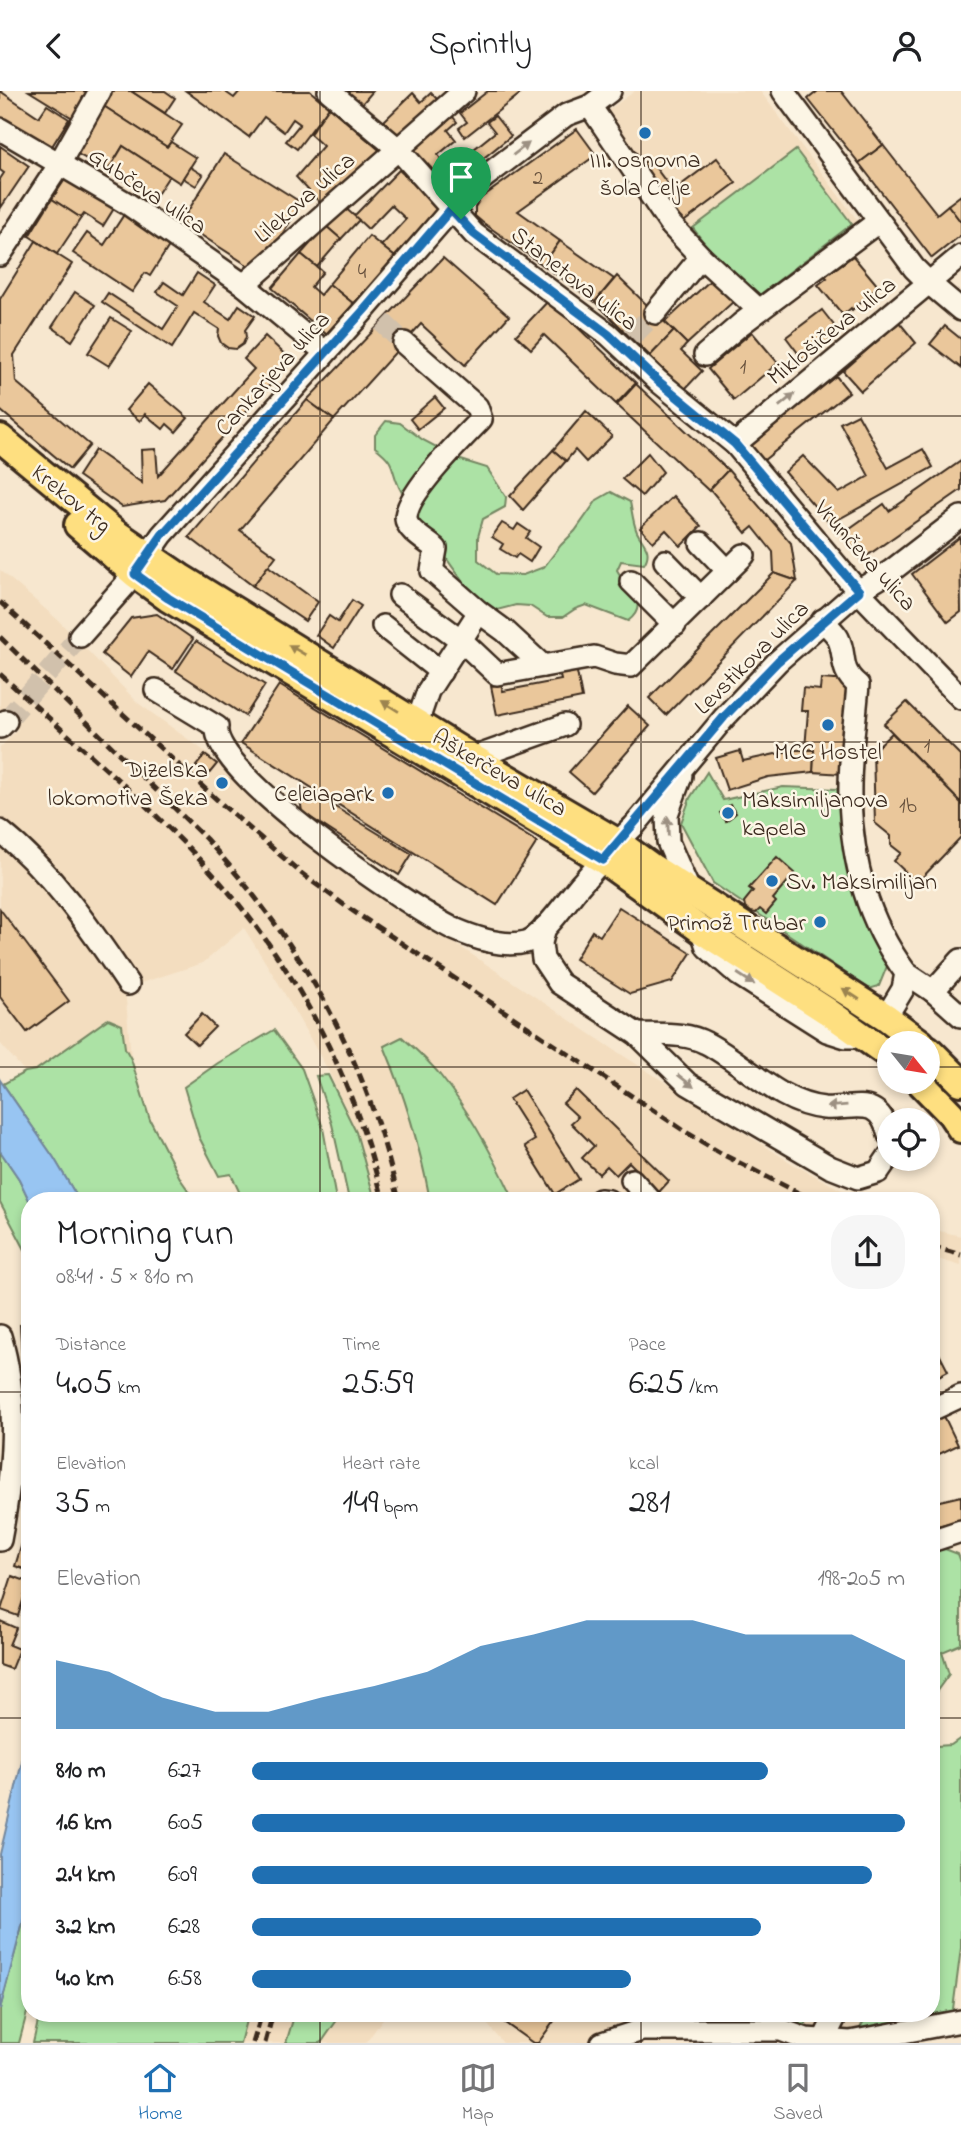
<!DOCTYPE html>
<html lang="en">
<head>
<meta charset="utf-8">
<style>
  body { margin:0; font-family:"Indie Flower",sans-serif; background:#f6f6f6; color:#202124; height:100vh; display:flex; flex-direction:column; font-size:26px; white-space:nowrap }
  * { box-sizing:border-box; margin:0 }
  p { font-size:23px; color:#757577 }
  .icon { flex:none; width:38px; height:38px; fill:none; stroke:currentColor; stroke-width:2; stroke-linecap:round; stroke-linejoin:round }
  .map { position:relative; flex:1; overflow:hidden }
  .details { position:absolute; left:21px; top:1101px; width:919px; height:830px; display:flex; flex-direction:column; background:#fff; border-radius:28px; box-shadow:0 4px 10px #0003 }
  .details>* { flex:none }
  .needle { width:46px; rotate:120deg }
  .fabs { position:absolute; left:877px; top:940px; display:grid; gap:14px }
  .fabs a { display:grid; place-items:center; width:63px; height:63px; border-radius:50%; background:#fff; box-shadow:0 4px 10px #0003; font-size:35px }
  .pin { position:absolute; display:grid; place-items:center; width:60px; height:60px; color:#fff; margin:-72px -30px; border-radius:50% 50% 50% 0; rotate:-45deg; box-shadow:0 0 7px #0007 }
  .pin .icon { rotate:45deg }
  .round { display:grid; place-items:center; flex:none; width:74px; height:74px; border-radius:28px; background:#f6f6f6 }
  .overview { display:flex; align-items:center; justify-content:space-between; height:119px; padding:0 35px }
  h1 { font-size:38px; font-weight:600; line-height:52px }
  .metrics { display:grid; grid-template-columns:repeat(3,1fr); gap:10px; height:119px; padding:7px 35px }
  .metrics div { display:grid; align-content:center }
  .metrics b { font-size:35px; font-weight:600 }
  .metrics small { font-size:19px; font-weight:400 }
  .metrics p { font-size:19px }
  .chart { height:196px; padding:14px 35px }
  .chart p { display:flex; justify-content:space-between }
  .chart svg { width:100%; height:126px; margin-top:7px; fill:#1f6fb2; opacity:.7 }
  ul { padding:0 35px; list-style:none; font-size:23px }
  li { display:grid; grid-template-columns:112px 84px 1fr; align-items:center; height:52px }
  li i { height:18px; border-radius:9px; background:#1f6fb2 }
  header { display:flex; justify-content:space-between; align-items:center; height:91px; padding:0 35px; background:#fff; font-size:32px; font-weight:600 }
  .dock { display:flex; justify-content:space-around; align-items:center; height:98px; border-top:2px solid #e0e0e0; background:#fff; font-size:19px; color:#757577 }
  .dock a { display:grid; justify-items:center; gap:4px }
  .dock .selected { color:#1f6fb2 }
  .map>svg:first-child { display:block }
</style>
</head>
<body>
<header><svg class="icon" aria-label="back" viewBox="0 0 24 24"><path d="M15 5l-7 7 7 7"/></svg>Sprintly<svg class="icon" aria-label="person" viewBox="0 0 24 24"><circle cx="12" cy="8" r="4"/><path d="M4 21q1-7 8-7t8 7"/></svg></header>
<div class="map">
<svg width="961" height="1952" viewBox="0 0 961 1952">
  <rect width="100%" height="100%" fill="#f7e7cf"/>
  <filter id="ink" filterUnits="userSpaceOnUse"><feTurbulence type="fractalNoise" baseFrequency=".0143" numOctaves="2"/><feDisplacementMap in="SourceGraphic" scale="14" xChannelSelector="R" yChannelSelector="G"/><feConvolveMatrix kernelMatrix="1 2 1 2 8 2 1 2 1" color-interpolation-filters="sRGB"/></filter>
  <g filter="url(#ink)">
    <g fill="#f3ddbf">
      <path d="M635 0H760L858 130 746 216 596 28Z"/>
      <path d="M0 479 58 529 138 612 207 662 302 750 616 960 793 1073 860 1109H514L496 1069 466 1021 440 983 402 946 384 955 408 1016 422 1070 430 1109H375L356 1041 328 979 279 893 244 837 203 872 125 897 131 968 125 957 122 934 108 928 36 979 25 981 0 952V657L18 638 0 624Z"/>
      <path d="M931 1138 961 1145V1175L931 1166Z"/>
      <path d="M248 1922H295L286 1952H240Z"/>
      <path d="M342 1922H387L366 1952H321Z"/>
      <path d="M478 1922H773L779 1926 805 1934 812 1922H868L853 1952H503Z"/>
    </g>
    <g fill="#ace2a5" stroke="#748662" stroke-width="2">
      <path d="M796 59 852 133 749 212 693 137Z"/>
      <path d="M386 330 400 332 423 349 461 369 487 377 506 406 505 416 483 428 478 446V469L496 483 523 484 544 476 561 454 575 440 597 409 611 401 630 411C632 420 633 432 637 441 643 453 653 459 644 473L621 470 617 479C627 497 651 513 628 530L586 514 575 518 563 526H547L530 515 516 514 497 519C463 498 455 478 432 447 421 431 408 414 399 396 389 374 397 373 375 356V344Z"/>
      <path d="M707 681 723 709 783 696 837 698 844 762 860 819 892 863 879 895 869 898 713 792 681 732 690 707Z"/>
      <path d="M108 928 122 934 125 957 131 968 150 1029 181 1089 195 1109H79L54 1067 3 993 25 981 36 979Z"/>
      <path d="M274 939 302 978 323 1037 336 1109H243L231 1083 219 1085 199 1046 184 996 218 972Z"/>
      <path d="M402 946C415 958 429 970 440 984 471 1022 494 1066 514 1109H430C420 1056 405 1005 384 955Z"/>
      <path d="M328 984 356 1041 375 1109H349L332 1033 316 985Z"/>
      <path d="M0 1060 19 1088 30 1111V1168L0 1111Z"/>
      <path d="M945 1458 958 1463 961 1471V1553L942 1561 949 1583 931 1608V1461Z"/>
      <path d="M961 1647V1857L952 1926 858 1941 868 1922H931V1649L936 1655 951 1654Z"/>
      <path d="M30 1805V1910L19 1952H0V1918Z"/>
      <path d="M40 1922H248L240 1952H33Z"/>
      <path d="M295 1922H342L321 1952H286Z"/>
      <path d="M773 1922H812L805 1934 797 1935Z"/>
    </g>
    <g fill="#98c5f2" stroke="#73879d" stroke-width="2">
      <path d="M0 989 54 1067 79 1109 30 1111 19 1088 0 1060Z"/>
      <path d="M30 1637V1805L0 1918V1763Z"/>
    </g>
    <g fill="#eac79b" stroke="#3b2a1e" stroke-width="2">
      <path d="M0 0 39 26 47 14 69 28 49 60 0 28Z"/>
      <path d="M29 0H92L76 29Z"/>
      <path d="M109 0H131L182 34 167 56 102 14Z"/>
      <path d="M131 0H165L175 7 165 22Z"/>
      <path d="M186 0H224L234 7 240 0H310L329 16 297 58 286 50 300 33 293 28 284 41 264 26 249 46Z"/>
      <path d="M345 0H373L361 14Z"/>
      <path d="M488 0H518L520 3 465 46 459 37 467 31 460 22Z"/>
      <path d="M818 0H841L883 54 859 72 808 8Z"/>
      <path d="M413 2 421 11 431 2 441 12 402 49 384 30Z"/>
      <path d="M102 14 167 56 171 51 196 67 180 92 123 55 108 80 76 62Z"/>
      <path d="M329 16 384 63 326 118 296 86 323 55 310 43Z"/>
      <path d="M450 22 457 31 448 39 456 49 438 64 449 78 495 41 487 31 495 25 511 45 445 98 410 53Z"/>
      <path d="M577 38 596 64 518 120 560 150 543 174 482 131 475 125V116L481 107Z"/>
      <path d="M883 54 937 123 948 114 961 131V144L932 167 859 72Z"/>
      <path d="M0 55 29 75 0 118V88L4 82 0 79Z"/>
      <path d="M123 55 169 85 154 108 108 80Z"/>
      <path d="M224 63 302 112 258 181 181 131Z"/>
      <path d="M717 67 736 92 678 135 635 78 649 68 673 100Z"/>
      <path d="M190 76 203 84 196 95 183 87Z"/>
      <path d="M399 79 441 118 395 166 381 155 406 128 391 114 368 138 354 125Z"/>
      <path d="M70 81 118 111 103 135 84 123 81 127 52 108Z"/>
      <path d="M961 104V131L948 114Z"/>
      <path d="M52 108 81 127 57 163 29 145Z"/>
      <path d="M343 115 359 129 341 148 326 135Z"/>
      <path d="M125 122 171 152 150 185 145 182 132 201 73 162 87 142 104 154Z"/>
      <path d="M326 135 341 148 317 176 301 163Z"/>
      <path d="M369 145 395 166 354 213 329 193Z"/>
      <path d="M36 150 72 173 14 264 16 291 90 354 70 378 0 319V208Z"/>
      <path d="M560 150 614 188 595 211 543 174Z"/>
      <path d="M301 163 323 181 311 196 320 204 329 193 354 213 326 243 272 197Z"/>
      <path d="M853 165 878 195 852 219 851 217 843 224 818 194 827 187 825 185Z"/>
      <path d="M443 167 509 225 465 274 421 233 334 329 307 309Z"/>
      <path d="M197 182 215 194 204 211 230 228 239 214 255 225 245 239 246 246 243 253 236 258 228 257 221 252 218 245 219 238 194 222 172 257 102 211 108 202 163 238 178 215 157 201 164 191 183 204Z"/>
      <path d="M617 185 674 240 650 265 595 211Z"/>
      <path d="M713 187 735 209 687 253 665 231Z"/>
      <path d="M75 201 95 214 72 250 52 236Z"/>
      <path d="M549 209 636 292 616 313 544 244 531 258 516 244Z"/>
      <path d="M822 219 840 242 804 270 786 246Z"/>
      <path d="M111 227 132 240 109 275 88 262Z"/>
      <path d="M899 231 916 252 861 300 843 280Z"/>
      <path d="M945 235 961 248V277L930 253Z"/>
      <path d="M674 240 687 253 681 260 702 280 684 299 650 265Z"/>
      <path d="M752 241 778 272 734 309 708 278Z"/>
      <path d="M265 245 292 270 165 409 122 416 78 385 95 359 142 392 141 359 156 358 158 385 254 278 244 268Z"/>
      <path d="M836 285 849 301 759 373 746 357Z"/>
      <path d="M148 293 188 327 176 341 167 333 163 338 145 323 140 330 126 319Z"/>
      <path d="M636 293 728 379 709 400 617 314Z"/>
      <path d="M435 306 444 317 418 338 410 328Z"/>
      <path d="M307 309 334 329 240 439 276 465 253 495 189 446Z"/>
      <path d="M586 320 612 345 586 371 575 359 566 370 553 359Z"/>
      <path d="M858 323 888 377 923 358 933 376 830 433 785 381 803 365 839 402 869 385 840 332Z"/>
      <path d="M553 359 566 370 523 419 510 405Z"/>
      <path d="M648 362 663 381 642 405 622 388Z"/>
      <path d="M961 370V399L861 469 843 442 884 413 889 420Z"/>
      <path d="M728 379 791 452 797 490 774 482 773 461 753 436 746 442 710 398Z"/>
      <path d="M673 405 701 435 681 455 666 439 653 451 640 437Z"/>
      <path d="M502 432 514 439 518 433 530 441 526 447 539 456 530 471 518 463 515 467 500 458 503 453 492 446Z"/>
      <path d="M960 446 961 521 948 531 912 483Z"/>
      <path d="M268 475 318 511 305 530 253 495Z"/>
      <path d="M774 482 797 490 666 624 649 607Z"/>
      <path d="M352 509 361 515 334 557 316 544 329 525 338 531Z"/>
      <path d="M157 523 193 548 173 578 148 561 131 586 102 563 131 527Z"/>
      <path d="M196 550 265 594 245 625 176 580Z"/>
      <path d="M576 576 582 607 497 624 491 595 501 593 503 600 561 589 559 580Z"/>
      <path d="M821 588 849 590 843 683 813 681 814 659 805 658 808 620H801L803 597 820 599Z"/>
      <path d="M279 594 537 751 497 814 241 652Z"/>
      <path d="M907 611 961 665V712L884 633Z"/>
      <path d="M628 615 650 635 592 701 569 681Z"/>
      <path d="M892 642 961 712V746L917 792 894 770 901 762 891 754V745L875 732 873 660Z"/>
      <path d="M794 659H814L813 681 768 686 727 699 716 667 740 660 743 670Z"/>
      <path d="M205 664 217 673 208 684 196 675Z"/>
      <path d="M304 697 412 763 399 784 302 721 300 708Z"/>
      <path d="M730 714 736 722 726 730 720 722Z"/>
      <path d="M777 766 795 782 773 808 776 811 766 823 760 818 756 822 751 821 745 816 744 811 753 800 749 797Z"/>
      <path d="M619 816 691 862 672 891 630 903 575 868 592 840 600 845Z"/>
      <path d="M0 818 69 910 27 941 0 906Z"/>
      <path d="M202 923 215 936 197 954 184 942Z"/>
      <path d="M523 999 579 1088 555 1103 525 1055 535 1049 509 1008Z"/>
      <path d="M576 999 669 1090 659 1101 629 1071 616 1084 607 1075 599 1083 582 1067 594 1055 571 1032 578 1026 563 1012Z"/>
      <path d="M30 1233V1295L24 1296 20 1234Z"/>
      <path d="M931 1247 948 1280 931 1289Z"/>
      <path d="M944 1325 958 1354 931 1367V1332Z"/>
      <path d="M961 1405V1429L933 1436 934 1440 931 1441V1412Z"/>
      <path d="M25 1443 30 1444V1480L15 1475Z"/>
      <path d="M12 1485 29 1491 18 1525 1 1519Z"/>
      <path d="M0 1530 16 1537 9 1554 19 1558 11 1578 0 1574Z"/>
      <path d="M491 1922H560L538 1952H533Z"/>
    </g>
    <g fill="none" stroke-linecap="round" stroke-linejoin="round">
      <g stroke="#d1c1ac" stroke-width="21" stroke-dasharray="21 10" stroke-linecap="butt">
        <path d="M382 231 404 252"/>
        <path d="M631 246 655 222"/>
        <path d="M6 630 80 545"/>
      </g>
      <g stroke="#3b2a1e" stroke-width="26">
        <g id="minor">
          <path d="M329 0 398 58 474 143 608 243 658 290 735 353 858 500 961 607"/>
          <path d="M783 0 914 177 929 192 961 219"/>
          <path d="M590 15 670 133 701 166"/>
          <path d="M0 38 128 113 244 194 325 261"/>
          <path d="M0 164 54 82 100 0"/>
          <path d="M244 194 464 0"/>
          <path d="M655 222 701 166 759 219"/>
          <path d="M404 252 477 316 481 328C463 347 406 402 406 427 406 439 428 451 436 458L432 480 479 521 428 600 417 632"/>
          <path d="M705 264 741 233 879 130"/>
          <path d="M735 353 961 165"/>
          <path d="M701 452 728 480"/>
          <path d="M665 470 701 507"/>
          <path d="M631 490 675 534"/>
          <path d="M400 504 461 549 497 583 594 566 615 573 631 575 744 464"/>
          <path d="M479 521 505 540 543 575"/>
          <path d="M823 529C827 535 835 541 838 547 847 565 838 578 858 594 855 631 849 670 850 706 852 772 867 829 906 882L903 898 886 926"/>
          <path d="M383 535 441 581"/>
          <path d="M80 545 135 483 162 444 365 218 470 97 566 24 590 15 610 0"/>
          <path d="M156 599 217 636C210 682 412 818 454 838 475 847 503 857 526 851 543 846 568 808 580 794 598 774 615 753 634 735L724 627 778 570 858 500 891 480 961 426"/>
          <path d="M0 636 6 630"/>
          <path d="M473 667 565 634"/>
          <path d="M681 685 667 723 668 751 689 799"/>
          <path d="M0 740C53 782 90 837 128 893"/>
          <path d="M545 836 541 852 543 868 559 892 637 943 688 993 830 1076 858 1087 878 1081 889 1065"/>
          <path d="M702 841 707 856 739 884 827 940 846 946H862"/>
          <path d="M906 882 933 900 961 925"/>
          <path d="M933 900 961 869"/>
          <path d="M637 943C660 944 686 941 706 952 745 972 779 1013 824 1017 856 1019 878 1003 889 1044"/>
          <path d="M632 1089 651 1110"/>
          <path d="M600 1109 608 1110"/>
          <path d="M0 1245C20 1312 13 1381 0 1449"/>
          <path d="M931 1319 961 1305"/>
          <path d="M931 1450 961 1440"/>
          <path d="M602 1952 642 1939H781L806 1948 850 1951 961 1930"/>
          <path d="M822 1952 837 1922"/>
        </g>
      </g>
      <g stroke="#3b2a1e" stroke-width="32">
        <g id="major">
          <path d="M0 347 114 441 180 486 473 667 617 751 653 777 886 926 921 952"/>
          <path d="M78 434 135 483 168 507 603 769 701 839 827 920 889 964"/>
          <path d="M928 958 961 991"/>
          <path d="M919 990 951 1023 961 1038"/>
        </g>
      </g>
      <use href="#minor" stroke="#fcf5e5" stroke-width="21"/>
      <use href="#major" stroke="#fedf80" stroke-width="26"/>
      <g stroke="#3b2a1e" stroke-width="5" stroke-dasharray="10 5" stroke-linecap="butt">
        <path d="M0 511 225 716 301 782 347 816 689 1043 724 1064 814 1110"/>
        <path d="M0 546 206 748C304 856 367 967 399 1110"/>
        <path d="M0 583C74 651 154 716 220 791 300 882 356 992 383 1110"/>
        <path d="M931 1155 961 1164"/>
        <path d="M253 1952 262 1922"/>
        <path d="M265 1952 273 1922"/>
      </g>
    </g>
    <defs><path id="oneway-solid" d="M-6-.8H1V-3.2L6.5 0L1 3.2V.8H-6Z" transform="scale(1.75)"/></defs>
    <g fill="#9c9082">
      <use href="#oneway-solid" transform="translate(521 58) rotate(-37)"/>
      <use href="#oneway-solid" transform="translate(787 309) rotate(-39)"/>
      <use href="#oneway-solid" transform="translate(668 735) rotate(-92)"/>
      <use href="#oneway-solid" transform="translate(746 888) rotate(33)"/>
      <use href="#oneway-solid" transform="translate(686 990) rotate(38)"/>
      <use href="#oneway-solid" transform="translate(837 1015) rotate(175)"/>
    </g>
    <g fill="#9c844f">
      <use href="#oneway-solid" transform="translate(297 559) rotate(-150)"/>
      <use href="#oneway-solid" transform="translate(390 615) rotate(-148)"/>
      <use href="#oneway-solid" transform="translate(851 903) rotate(-147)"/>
    </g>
  </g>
  <g fill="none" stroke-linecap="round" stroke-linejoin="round" filter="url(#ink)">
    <g stroke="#fff" stroke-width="14">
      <path id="route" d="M451 118 474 143 608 243 658 290 735 353 859 500 778 570 724 626 603 769 168 507 135 483 162 444 365 218Z"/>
    </g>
    <use href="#route" stroke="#1f6fb2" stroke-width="9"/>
  </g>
  <path fill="none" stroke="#3b2a1e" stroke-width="2" stroke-opacity="0.55" d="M320 0V1110M641 0V1110M0 325H961M0 651H961M0 976H889M928 976H961M0 1301H30M931 1301H961M0 1627H30M931 1627H961M320 1922V1952M641 1922V1952"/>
  <g fill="#1f6fb2" stroke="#fcf5e5" stroke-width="2.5">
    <circle cx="645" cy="42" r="7"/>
    <circle cx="828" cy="634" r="7"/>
    <circle cx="222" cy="692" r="7"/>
    <circle cx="388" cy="702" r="7"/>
    <circle cx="728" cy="722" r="7"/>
    <circle cx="772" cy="790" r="7"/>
    <circle cx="820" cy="831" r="7"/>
  </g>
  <g text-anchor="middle" stroke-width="5" stroke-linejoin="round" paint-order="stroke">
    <g font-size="21" fill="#67513d">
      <text x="538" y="93">2</text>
      <text x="362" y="187">4</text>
      <text x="743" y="282">1</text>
      <text x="927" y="661">1</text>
      <text x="908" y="721">1b</text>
    </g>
    <g font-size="24" fill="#3b2a1e" stroke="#fcf5e5" text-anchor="end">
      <text x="645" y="76" text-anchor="middle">III. osnovna<tspan x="645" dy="28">šola Celje</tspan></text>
      <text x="828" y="668" text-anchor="middle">MCC Hostel</text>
      <text x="208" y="686">Dizelska<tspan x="208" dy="28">lokomotiva Šeka</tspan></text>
      <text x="374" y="710">Celeiapark</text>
      <text x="742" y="716" text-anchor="start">Maksimiljanova<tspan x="742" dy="28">kapela</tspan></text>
      <text x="786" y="798" text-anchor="start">Sv. Maksimilijan</text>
      <text x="806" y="839">Primož Trubar</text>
    </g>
    <g font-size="24" fill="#3b2a1e" stroke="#fcf5e5">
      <text transform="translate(148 99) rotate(34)" y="8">Gubčeva ulica</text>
      <text transform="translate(304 106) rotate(-41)" y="8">Lilekova ulica</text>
      <text transform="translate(575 187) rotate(38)" y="8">Stanetova ulica</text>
      <text transform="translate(831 239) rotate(-39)" y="8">Miklošičeva ulica</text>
      <text transform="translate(272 282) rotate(-48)" y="8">Cankarjeva ulica</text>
      <text transform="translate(72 407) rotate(39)" y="8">Krekov trg</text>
      <text transform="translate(866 464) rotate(48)" y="8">Vrunčeva ulica</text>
      <text transform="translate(751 566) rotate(-45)" y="8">Levstikova ulica</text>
      <text transform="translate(500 681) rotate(30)" y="8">Aškerčeva ulica</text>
    </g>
  </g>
</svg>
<div class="fabs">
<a><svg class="needle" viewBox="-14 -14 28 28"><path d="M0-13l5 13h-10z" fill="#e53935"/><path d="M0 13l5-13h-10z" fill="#757577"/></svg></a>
<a><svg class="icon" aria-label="locate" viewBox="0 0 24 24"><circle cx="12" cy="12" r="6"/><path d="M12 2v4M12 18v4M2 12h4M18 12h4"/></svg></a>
</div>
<div class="pin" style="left:461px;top:128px;background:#1e9e55"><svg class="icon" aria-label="arrive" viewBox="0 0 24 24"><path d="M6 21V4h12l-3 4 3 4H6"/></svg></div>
<section class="details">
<div class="overview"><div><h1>Morning run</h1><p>08:41 · 5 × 810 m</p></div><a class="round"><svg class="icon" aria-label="share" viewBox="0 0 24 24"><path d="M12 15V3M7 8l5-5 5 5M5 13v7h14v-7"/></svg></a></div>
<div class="metrics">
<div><p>Distance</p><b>4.05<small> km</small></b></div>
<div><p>Time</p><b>25:59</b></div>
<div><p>Pace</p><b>6:25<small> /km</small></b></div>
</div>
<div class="metrics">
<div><p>Elevation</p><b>35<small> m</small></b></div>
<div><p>Heart rate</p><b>149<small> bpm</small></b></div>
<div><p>kcal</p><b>281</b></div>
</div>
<div class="chart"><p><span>Elevation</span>198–205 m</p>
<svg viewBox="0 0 160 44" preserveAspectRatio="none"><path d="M0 44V20L10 24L20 33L30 38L40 38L50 33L60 29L70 24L80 15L90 11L100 6L110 6L120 6L130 11L140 11L150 11L160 20V44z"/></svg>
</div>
<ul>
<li><b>810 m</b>6:27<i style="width:79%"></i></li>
<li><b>1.6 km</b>6:05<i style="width:100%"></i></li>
<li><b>2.4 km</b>6:09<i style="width:95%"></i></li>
<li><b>3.2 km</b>6:28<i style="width:78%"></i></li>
<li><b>4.0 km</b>6:58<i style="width:58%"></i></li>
</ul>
</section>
</div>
<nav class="dock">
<a class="selected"><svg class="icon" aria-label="home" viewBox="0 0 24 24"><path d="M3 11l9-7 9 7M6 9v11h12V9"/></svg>Home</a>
<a><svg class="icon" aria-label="map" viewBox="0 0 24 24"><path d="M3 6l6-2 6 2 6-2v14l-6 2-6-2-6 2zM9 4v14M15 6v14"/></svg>Map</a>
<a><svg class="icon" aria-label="saved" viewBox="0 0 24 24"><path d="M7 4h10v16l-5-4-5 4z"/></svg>Saved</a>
</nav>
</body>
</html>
